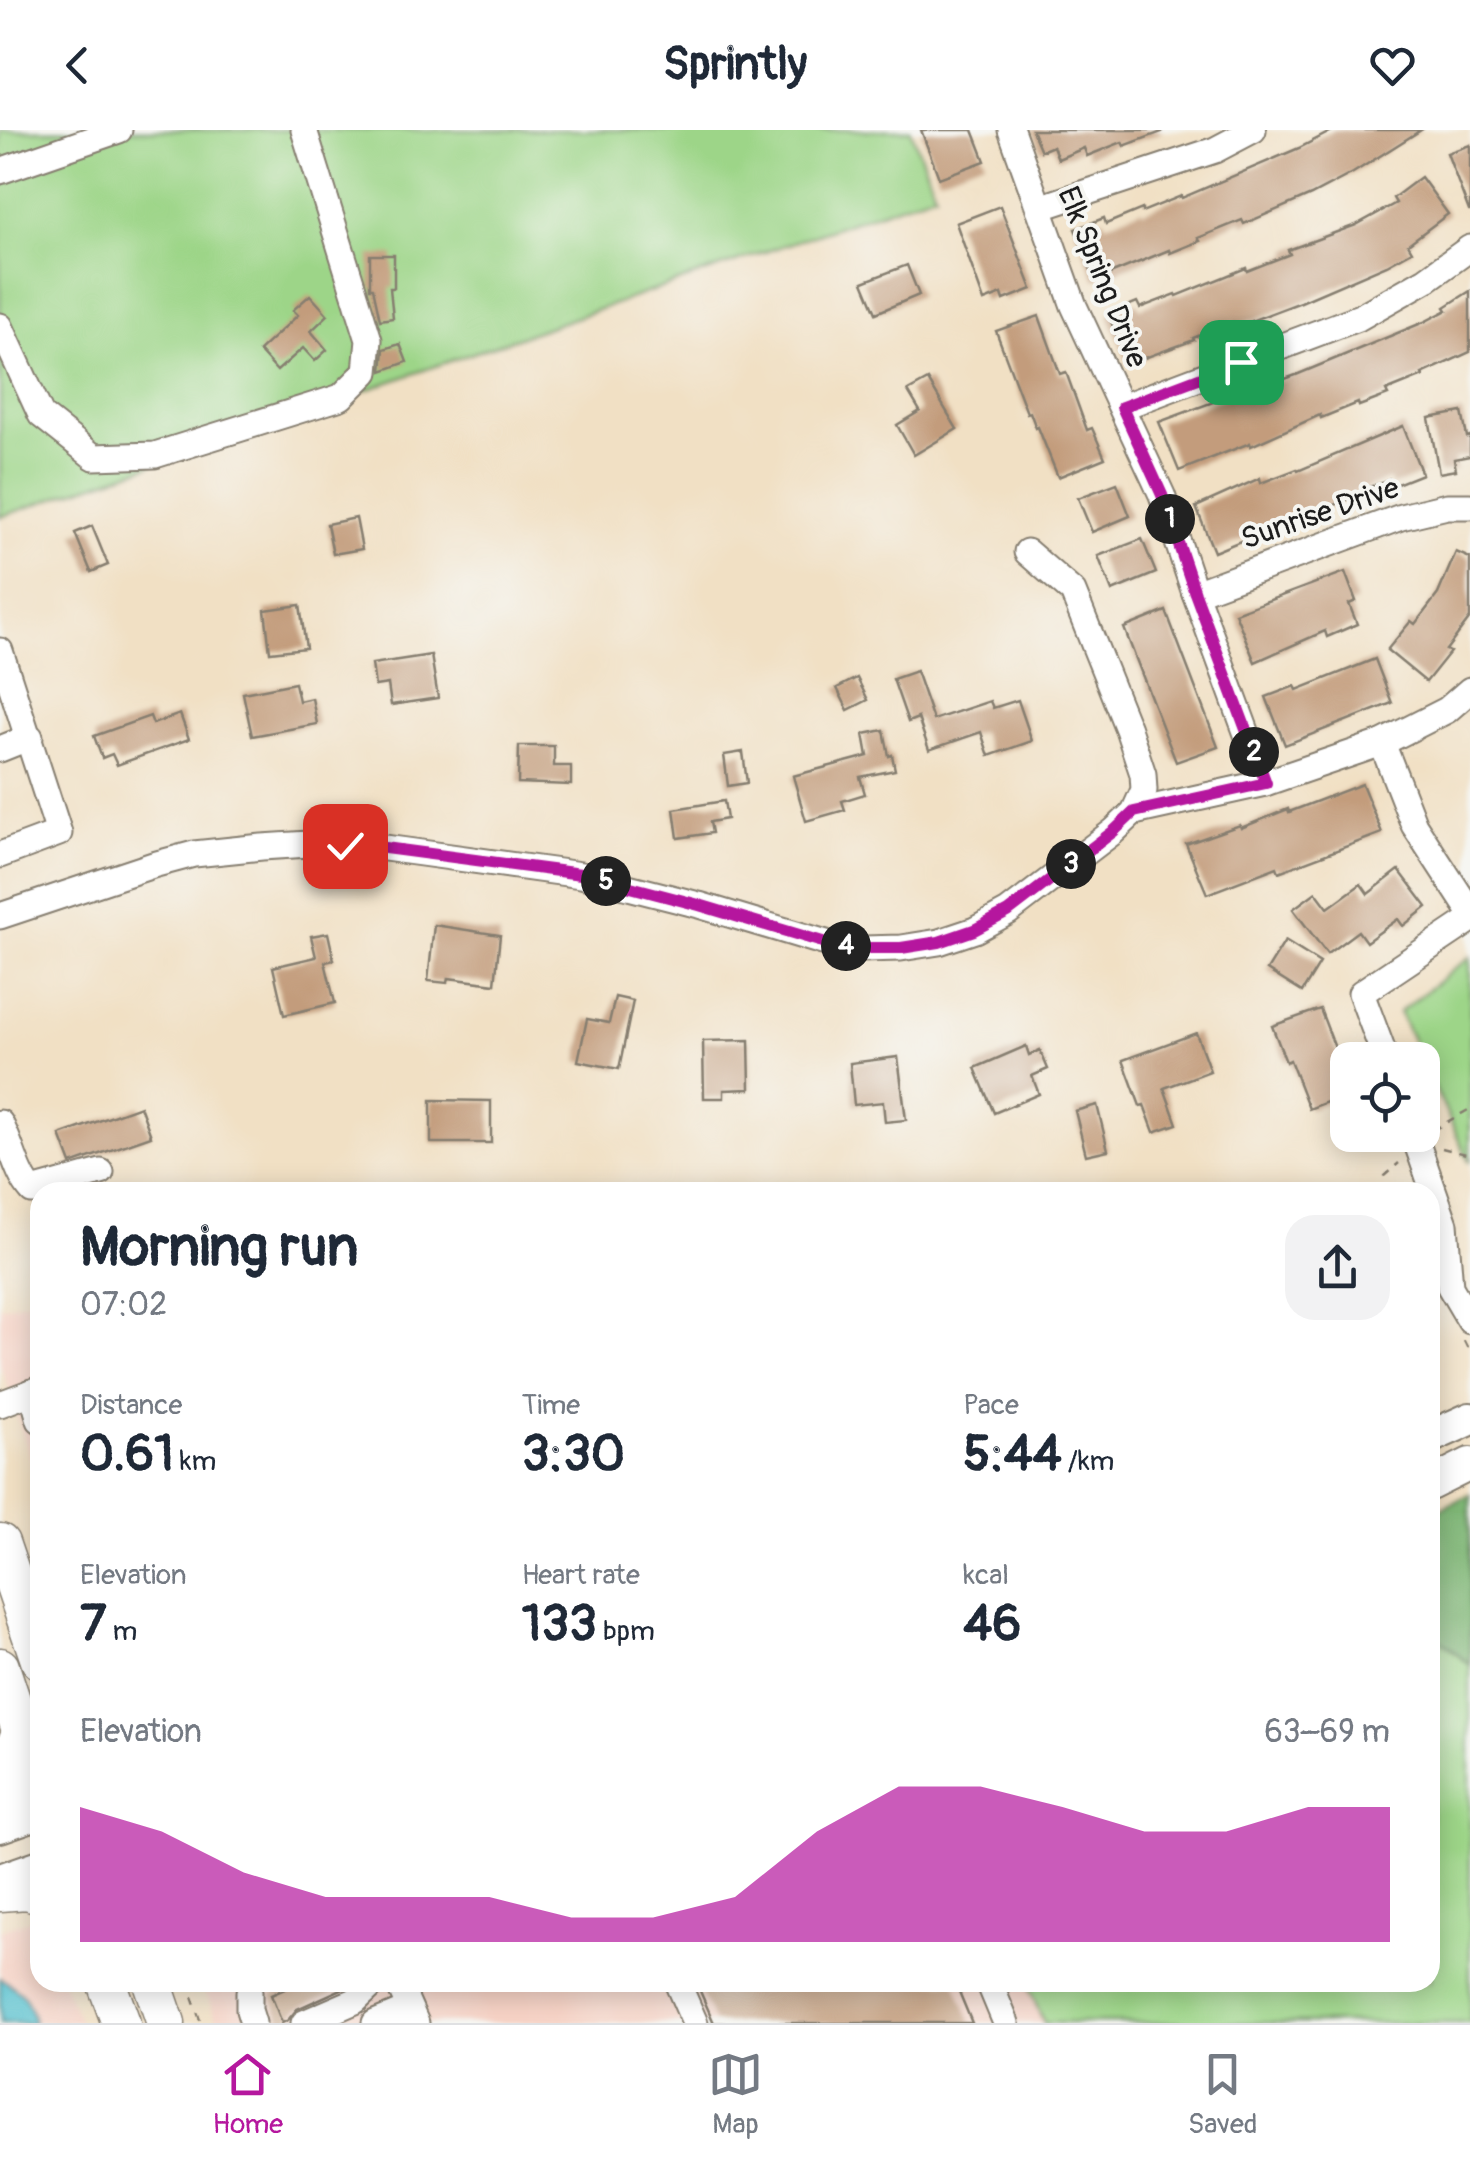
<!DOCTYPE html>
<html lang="en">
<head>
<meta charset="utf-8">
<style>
  body { margin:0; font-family:Pangolin,sans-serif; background:#f2f2f3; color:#1f2937; height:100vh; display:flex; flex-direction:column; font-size:38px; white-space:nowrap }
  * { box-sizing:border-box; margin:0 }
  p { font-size:32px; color:#747a83 }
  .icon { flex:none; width:55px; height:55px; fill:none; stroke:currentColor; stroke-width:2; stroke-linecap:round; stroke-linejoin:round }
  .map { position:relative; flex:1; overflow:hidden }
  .drawer { position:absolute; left:30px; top:1052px; width:1410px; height:810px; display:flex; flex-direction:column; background:#fff; border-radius:30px; box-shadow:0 5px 25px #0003 }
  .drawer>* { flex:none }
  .tools { position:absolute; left:1330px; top:912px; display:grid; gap:20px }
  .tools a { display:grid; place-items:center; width:110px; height:110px; border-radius:20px; background:#fff; box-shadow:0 5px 25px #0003; font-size:50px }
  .pin { position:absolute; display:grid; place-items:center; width:85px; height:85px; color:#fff; margin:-42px; border-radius:20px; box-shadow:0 5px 15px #0006 }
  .km { position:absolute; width:50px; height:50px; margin:-25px; border-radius:50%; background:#222; color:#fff; font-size:28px; line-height:50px; text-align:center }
  .round { display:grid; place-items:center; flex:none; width:105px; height:105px; border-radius:30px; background:#f2f2f3 }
  .head { display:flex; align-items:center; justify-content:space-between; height:170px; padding:0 50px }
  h1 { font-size:55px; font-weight:700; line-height:75px }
  .stats { display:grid; grid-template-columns:repeat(3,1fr); gap:15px; height:170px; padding:10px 50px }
  .stats div { display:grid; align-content:center }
  .stats b { font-size:50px; font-weight:700 }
  .stats small { font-size:28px; font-weight:400 }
  .stats p { font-size:28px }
  .chart { height:280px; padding:20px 50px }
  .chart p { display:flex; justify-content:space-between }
  .chart svg { width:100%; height:180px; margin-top:10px; fill:#b5179e; opacity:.7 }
  header { display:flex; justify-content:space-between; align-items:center; height:130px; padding:0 50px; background:#fff; font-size:45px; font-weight:700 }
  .tabs { display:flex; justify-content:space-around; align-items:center; height:140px; border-top:2px solid #e0e1e3; background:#fff; font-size:28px; color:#747a83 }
  .tabs a { display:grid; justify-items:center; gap:5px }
  .tabs .current { color:#b5179e }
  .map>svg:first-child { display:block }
</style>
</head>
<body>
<header><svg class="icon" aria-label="back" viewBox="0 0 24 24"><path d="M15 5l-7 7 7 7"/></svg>Sprintly<svg class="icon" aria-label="heart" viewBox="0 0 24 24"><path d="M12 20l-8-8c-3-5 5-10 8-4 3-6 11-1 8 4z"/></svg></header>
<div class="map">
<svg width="1470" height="1893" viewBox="0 0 1470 1893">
  <rect width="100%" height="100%" fill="#f6f6f2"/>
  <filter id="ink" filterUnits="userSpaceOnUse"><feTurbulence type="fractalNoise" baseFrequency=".01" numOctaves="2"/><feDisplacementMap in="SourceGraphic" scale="20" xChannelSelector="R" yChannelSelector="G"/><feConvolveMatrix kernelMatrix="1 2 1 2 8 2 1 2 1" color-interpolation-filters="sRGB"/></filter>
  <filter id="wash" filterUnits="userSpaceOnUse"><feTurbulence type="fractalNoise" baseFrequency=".0048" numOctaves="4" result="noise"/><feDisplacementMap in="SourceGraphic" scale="40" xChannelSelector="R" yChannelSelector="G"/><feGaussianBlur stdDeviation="2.25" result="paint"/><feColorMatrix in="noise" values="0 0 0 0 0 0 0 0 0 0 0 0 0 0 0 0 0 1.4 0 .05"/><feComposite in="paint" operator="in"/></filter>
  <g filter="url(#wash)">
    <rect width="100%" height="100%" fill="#f1e0c4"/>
    <g fill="#f6d2c5">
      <path d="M40 1168V1357L0 1234V1177Z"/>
      <path d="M36 1788 40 1798V1852L63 1853 80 1893H0V1800Z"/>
      <path d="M1027 1852 1044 1893H218L202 1853Z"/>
    </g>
    <g fill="#9dd588" stroke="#5c7852" stroke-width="2.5">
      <path d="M0 0H911L935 63 0 387Z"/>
      <path d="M1470 827V1033L1399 882Z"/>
      <path d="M1430 1501 1470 1535V1893H1044L1027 1853 1430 1852Z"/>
    </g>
    <path fill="#7eb674" stroke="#4d6948" stroke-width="2.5" d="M1470 1364V1535L1430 1501V1384Z"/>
    <path fill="#53bfce" stroke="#386e75" stroke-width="2.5" d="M0 1848C21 1860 29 1868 34 1893H0Z"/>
    <g id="blocks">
      <g fill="#c39c7b">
        <path d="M921 0H973L985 31 939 48Z"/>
        <path d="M1032 0H1162V2L1124 16 1122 12 1087 26 1084 18 1058 29 1053 16 1041 21Z"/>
        <path d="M1334 0H1421L1353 43 1311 65 1244 94 1242 90 1198 108 1200 111 1170 123 1169 120 1095 150 1075 99 1104 88 1106 94 1142 79V82L1181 66 1182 68 1299 18Z"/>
        <path d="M1470 15V81H1469L1447 23Z"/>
        <path d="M1421 47 1448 84 1408 114 1412 121 1387 135 1301 172 1235 197 1233 192 1193 208 1194 210 1128 234 1108 184 1137 172 1140 178 1176 164 1177 166 1246 138 1247 141 1290 124 1288 120 1356 95 1396 73 1393 68Z"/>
        <path d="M1000 76 1032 159 1004 170 1002 164 984 171 956 93Z"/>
        <path d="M370 125H394V158H390L393 188 380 190 373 158H370Z"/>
        <path d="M907 135 919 165 876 183 863 152Z"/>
        <path d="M1470 161V222L1422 244 1423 246 1386 261 1388 265 1359 276 1358 273 1321 288 1320 285 1251 316 1250 313 1179 341 1159 292 1259 255 1260 258 1296 245 1424 192 1447 180 1445 177Z"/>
        <path d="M310 165 328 185 311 201 327 220 315 231 303 218 277 241 259 221 298 185 293 180Z"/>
        <path d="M1039 186 1060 244 1066 242 1087 300 1092 298 1105 328 1058 347 1038 297 1036 298 1030 282 1027 283 996 201Z"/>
        <path d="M400 214 407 232 382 241 384 219Z"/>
        <path d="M928 250 957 299 914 325 897 295 920 281 908 261Z"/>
        <path d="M1462 282 1467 307 1470 306V326L1454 329 1456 340 1439 343 1429 288Z"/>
        <path d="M1403 296 1422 344 1392 356 1389 349 1348 366 1349 369 1314 383 1315 385 1285 396 1284 393 1214 422 1196 377 1260 348 1261 353 1297 339 1298 341Z"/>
        <path d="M1117 353 1130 386 1092 402 1078 368Z"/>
        <path d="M356 388 362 419 333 424 327 394Z"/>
        <path d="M92 396 108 435 91 442 75 403Z"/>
        <path d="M1142 409 1156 443 1112 461 1098 426Z"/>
        <path d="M1456 422 1470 428V488L1446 520 1450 522 1426 552 1387 520 1411 491 1415 494 1438 464Z"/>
        <path d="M1345 442 1356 471 1349 474 1357 494 1327 507 1325 501 1255 532 1235 483Z"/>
        <path d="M300 475 306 518 270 522 265 480Z"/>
        <path d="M1166 481 1218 617 1176 632 1124 498Z"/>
        <path d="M431 525 438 568 391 575 388 554 375 556 372 534Z"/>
        <path d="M1375 529 1392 573 1285 615 1266 567 1295 556 1297 560Z"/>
        <path d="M916 541 933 590 990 571 993 578 1018 570 1032 611 989 626 981 602 929 620 918 588 908 592 893 549Z"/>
        <path d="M857 548 868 570 848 580 837 558Z"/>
        <path d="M295 553 299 571 312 568 317 594 252 606 243 563Z"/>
        <path d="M180 584 189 609 117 635 112 624 102 628 94 606 150 586 153 594Z"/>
        <path d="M884 600 889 626 892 625 895 640 860 647 865 664 842 671 845 680 806 691 793 646 868 626 864 604Z"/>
        <path d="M519 616H554V636H571V655L518 653Z"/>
        <path d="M743 622 747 653 728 656 724 625Z"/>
        <path d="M1362 654 1382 703 1279 742 1277 737 1207 764 1186 714 1240 695 1241 698 1288 679 1289 682Z"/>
        <path d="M724 671 727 689 710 692 712 703 678 708 674 679Z"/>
        <path d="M1399 740 1427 777 1403 796 1398 789 1366 812 1358 801 1327 824 1293 779 1316 762 1328 778 1361 754 1368 764Z"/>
        <path d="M434 795 500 805 495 854 448 848 447 853 428 851Z"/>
        <path d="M328 803 334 830 325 832 335 873 284 885 273 837 316 827 311 806Z"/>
        <path d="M1285 811 1320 833 1302 862 1267 840Z"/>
        <path d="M615 867 633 871 619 939 578 931 587 889 609 893Z"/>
        <path d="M1320 879 1338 926 1341 925 1348 940V964L1309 979 1290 930 1286 932 1272 896Z"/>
        <path d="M1196 903 1210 941 1164 958 1177 994 1154 1002 1144 975 1140 976 1123 930Z"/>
        <path d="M749 910 750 959 724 960V968H704L703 911Z"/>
        <path d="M1026 916 1029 925 1040 920 1048 939 1032 946 1039 964 994 983 975 938Z"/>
        <path d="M898 927 906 990 885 992 883 972 854 975 850 933Z"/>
        <path d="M431 970 491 971V1013H431Z"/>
        <path d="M1097 975 1108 1020 1086 1025 1075 981Z"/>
        <path d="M140 976 151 1006 71 1034 60 1005Z"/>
        <path d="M300 1852H351L346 1857 297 1879 288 1890 282 1893 271 1865Z"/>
        <path d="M696 1852H955L972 1893H714Z"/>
      </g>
    </g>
  </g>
  <g filter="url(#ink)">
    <use href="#blocks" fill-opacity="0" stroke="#867e70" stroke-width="2.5"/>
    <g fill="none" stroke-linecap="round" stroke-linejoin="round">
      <g stroke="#867e70" stroke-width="29">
        <g id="minor">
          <path d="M1011 0 1074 176 1162 365 1195 463 1265 653"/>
          <path d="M0 41 119 0"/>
          <path d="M1039 78 1215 20 1253 0"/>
          <path d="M0 196 41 285 94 327 155 325 341 267 366 242 369 210 304 0"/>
          <path d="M1122 277 1360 187 1427 149 1470 118"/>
          <path d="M1195 463 1401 387 1447 376H1470"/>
          <path d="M0 521 59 703 0 725"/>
          <path d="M1382 613 1414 695 1470 781"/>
          <path d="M0 619 30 607"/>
          <path d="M1134 682 1265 653 1382 613 1447 580 1470 560"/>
          <path d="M0 786 153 735 194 724 262 717 309 714 385 718 581 745 699 775 826 813 863 819 901 818 939 812 975 800 1008 782 1114 701 1134 682 1144 660 1143 644 1128 599 1073 462 1027 422"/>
          <path d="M1386 930 1361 863 1470 790"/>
          <path d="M0 993C12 1015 16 1043 32 1061L101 1042"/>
          <path d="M1414 1005 1445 1094 1450 1157 1470 1191"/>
          <path d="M32 1262 40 1290"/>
          <path d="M0 1274 40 1259"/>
          <path d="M398 1852 416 1893"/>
          <path d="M677 1852 695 1893"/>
          <path d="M989 1852 1006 1893"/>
          <path d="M249 1862V1880L253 1893"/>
          <path d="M304 1893 355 1871 375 1852"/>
          <path d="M375 1893 409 1879"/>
        </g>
      </g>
      <g stroke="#867e70" stroke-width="36">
        <g id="major">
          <path d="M1430 1307 1470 1289"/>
          <path d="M1430 1354 1470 1334"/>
          <path d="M0 1696 40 1682"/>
          <path d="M0 1750 40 1736"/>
        </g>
      </g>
      <g stroke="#867e70" stroke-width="41">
        <g id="highway">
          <path d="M0 1413 40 1530"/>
          <path d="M0 1537 40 1657"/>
          <path d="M0 1686C19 1665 17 1637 18 1610"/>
          <path d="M0 1762 27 1760 40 1764"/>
          <path d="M106 1852 121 1893"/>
          <path d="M152 1852 166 1893"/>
        </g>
      </g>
      <g stroke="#867e70" stroke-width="2.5" stroke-dasharray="8 8" stroke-linecap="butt">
        <path d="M1433 1000 1470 979"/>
        <path d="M1442 1018 1470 1025"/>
        <path d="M1379 1062 1384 1046 1399 1033"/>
        <path d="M1464 1211 1470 1223"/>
        <path d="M187 1852 201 1893"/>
      </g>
      <use href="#minor" stroke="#fff" stroke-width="25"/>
      <use href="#major" stroke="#fff" stroke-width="32"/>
      <use href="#highway" stroke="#fff" stroke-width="38"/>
    </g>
  </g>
  <g fill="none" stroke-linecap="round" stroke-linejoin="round" filter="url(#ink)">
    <g stroke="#fff" stroke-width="20">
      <path id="route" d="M345 716 385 718 581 744 699 775 826 813 864 818H901L939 812 974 800 1008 782 1114 701 1134 682 1266 653 1195 463 1162 365 1122 277 1241 232"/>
    </g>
    <use href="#route" stroke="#b5179e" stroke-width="12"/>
  </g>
  <g text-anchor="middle" stroke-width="8" stroke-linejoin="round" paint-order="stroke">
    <g font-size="30" fill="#1c1c1c" stroke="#f6f6f2">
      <text transform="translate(1103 147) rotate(68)" y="10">Elk Spring Drive</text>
      <text transform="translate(1320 383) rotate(-19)" y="10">Sunrise Drive</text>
    </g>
  </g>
</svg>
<div class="tools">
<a><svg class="icon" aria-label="locate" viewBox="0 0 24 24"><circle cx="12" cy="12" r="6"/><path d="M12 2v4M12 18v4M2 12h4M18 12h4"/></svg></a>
</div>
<div class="pin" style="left:1241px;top:232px;background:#1e9e55"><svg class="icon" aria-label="arrive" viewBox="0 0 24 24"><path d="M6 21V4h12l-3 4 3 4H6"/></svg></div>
<div class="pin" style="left:345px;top:716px;background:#d93025"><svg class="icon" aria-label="check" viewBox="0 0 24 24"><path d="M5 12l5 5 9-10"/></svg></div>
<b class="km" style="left:1170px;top:389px">1</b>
<b class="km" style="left:1254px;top:622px">2</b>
<b class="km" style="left:1071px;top:734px">3</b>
<b class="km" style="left:846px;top:816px">4</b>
<b class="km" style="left:606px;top:751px">5</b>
<section class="drawer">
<div class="head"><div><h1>Morning run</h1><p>07:02</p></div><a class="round"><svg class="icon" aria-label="share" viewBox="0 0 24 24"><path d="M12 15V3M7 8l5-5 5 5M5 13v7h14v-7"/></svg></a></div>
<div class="stats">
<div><p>Distance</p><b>0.61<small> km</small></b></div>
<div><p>Time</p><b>3:30</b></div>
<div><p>Pace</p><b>5:44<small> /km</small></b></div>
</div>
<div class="stats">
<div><p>Elevation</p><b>7<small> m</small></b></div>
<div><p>Heart rate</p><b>133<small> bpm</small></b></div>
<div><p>kcal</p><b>46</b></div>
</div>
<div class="chart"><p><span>Elevation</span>63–69 m</p>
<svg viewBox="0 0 160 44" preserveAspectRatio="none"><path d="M0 44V11L10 17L20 27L30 33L40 33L50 33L60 38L70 38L80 33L90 17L100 6L110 6L120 11L130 17L140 17L150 11L160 11V44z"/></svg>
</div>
</section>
</div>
<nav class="tabs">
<a class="current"><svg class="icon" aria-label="home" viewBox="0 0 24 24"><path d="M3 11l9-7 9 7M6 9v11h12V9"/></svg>Home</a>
<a><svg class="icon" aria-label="map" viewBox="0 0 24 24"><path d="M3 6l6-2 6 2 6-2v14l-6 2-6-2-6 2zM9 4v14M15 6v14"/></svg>Map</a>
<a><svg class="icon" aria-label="saved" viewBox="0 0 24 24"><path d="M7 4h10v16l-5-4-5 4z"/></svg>Saved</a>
</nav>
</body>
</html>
